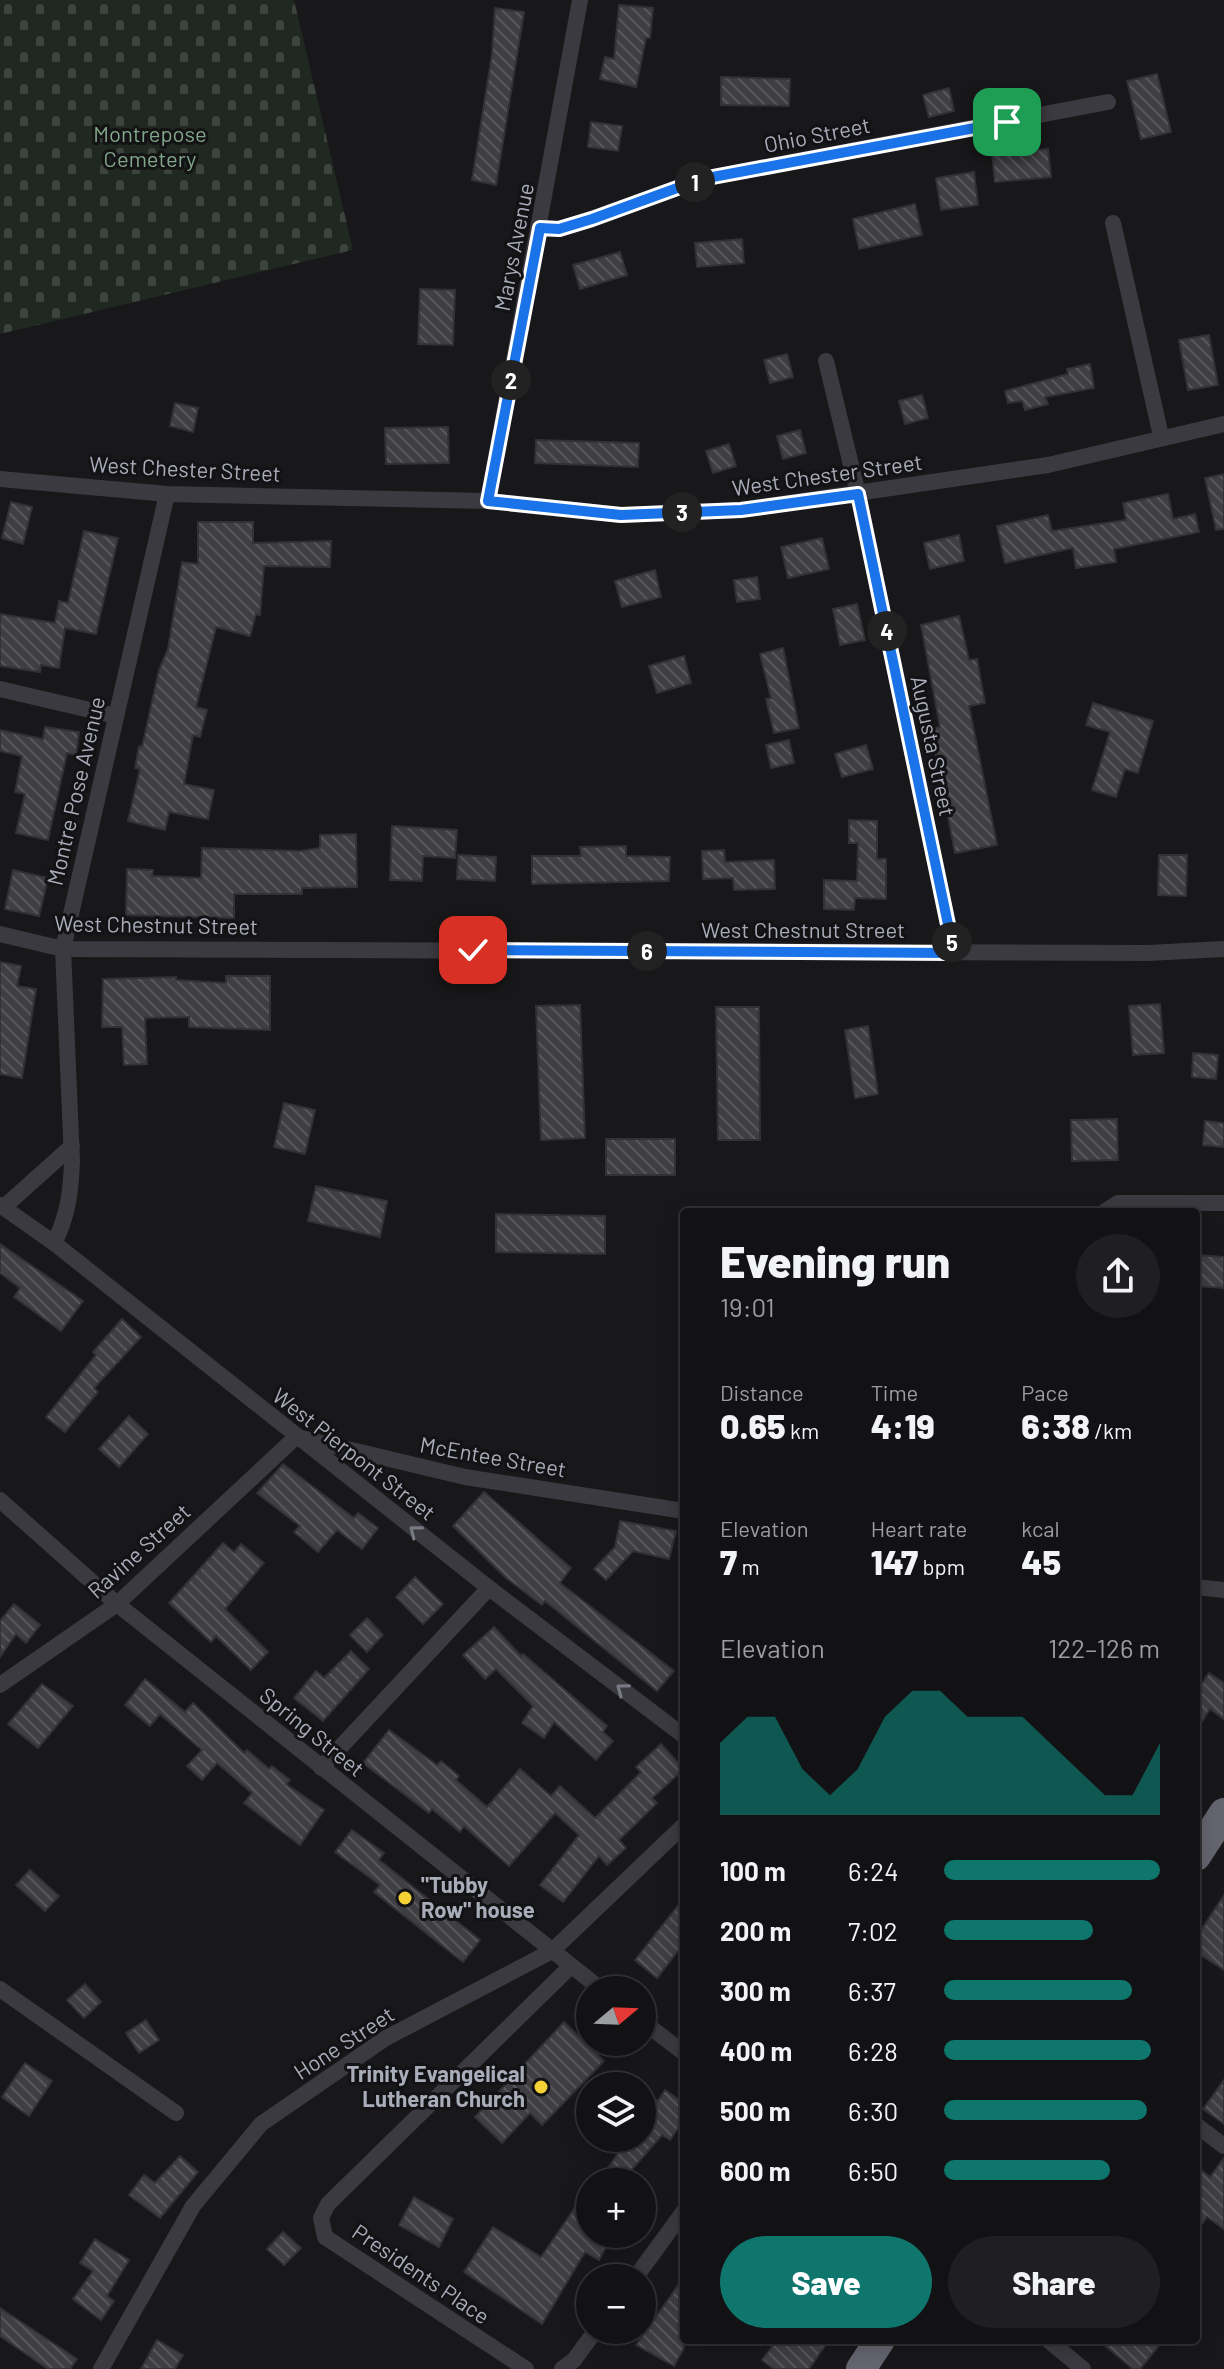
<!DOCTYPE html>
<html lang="en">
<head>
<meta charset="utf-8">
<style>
  body { margin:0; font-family:Barlow,sans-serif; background:#1f1f21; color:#f1f3f6; height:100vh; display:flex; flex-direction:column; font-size:30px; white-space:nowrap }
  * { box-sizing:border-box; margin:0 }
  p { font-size:26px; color:#9c9da0 }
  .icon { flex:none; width:44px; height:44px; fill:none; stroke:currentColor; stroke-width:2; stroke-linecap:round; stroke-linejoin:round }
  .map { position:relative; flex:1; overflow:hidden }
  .drawer { position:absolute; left:680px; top:1208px; width:520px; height:1136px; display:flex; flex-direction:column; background:#121113; border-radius:8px; box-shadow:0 4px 20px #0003,0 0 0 2px #313133 }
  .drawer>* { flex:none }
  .needle { width:52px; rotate:71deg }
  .buttons { position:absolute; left:576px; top:1976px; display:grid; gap:16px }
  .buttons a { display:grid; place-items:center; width:80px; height:80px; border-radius:50%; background:#121113; box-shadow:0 4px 20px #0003,0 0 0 2px #313133; font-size:40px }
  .pin { position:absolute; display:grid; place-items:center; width:68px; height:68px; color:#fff; margin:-34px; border-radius:16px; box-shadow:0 4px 12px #0006 }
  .km { position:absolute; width:40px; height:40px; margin:-20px; border-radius:50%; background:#222; color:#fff; font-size:22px; line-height:40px; text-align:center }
  .round { display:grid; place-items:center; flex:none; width:84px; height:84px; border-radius:42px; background:#1f1f21 }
  .head { display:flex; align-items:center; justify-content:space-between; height:136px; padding:0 40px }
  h1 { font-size:44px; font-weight:800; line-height:60px }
  .figures { display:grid; grid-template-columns:repeat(3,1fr); gap:12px; height:136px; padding:8px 40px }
  .figures div { display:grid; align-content:center }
  .figures b { font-size:34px; font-weight:800 }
  .figures small { font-size:22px; font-weight:400 }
  .figures p { font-size:22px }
  .chart { height:224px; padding:16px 40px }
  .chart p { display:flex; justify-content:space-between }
  .chart svg { width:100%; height:144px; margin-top:8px; fill:#0f766e; opacity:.7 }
  .primary-button { display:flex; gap:16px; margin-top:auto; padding:16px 40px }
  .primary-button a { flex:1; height:92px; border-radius:48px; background:#0f766e; color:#fff; font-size:32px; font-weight:800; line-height:92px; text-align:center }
  .primary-button a+a { background:#1f1f21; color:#f1f3f6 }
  ul { padding:0 40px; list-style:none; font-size:26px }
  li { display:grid; grid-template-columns:128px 96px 1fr; align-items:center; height:60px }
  li i { height:20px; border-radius:10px; background:#0f766e }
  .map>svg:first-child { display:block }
</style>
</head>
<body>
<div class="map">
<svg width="1224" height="2369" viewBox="0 0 1224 2369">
  <defs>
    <pattern id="cemetery-stones" width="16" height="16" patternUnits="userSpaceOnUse" patternTransform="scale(2)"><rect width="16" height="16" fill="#1f2821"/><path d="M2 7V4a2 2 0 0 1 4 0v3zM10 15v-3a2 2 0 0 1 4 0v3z" fill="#3d443f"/></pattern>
    <pattern id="building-back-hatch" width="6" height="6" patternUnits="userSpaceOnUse" patternTransform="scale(2)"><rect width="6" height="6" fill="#3f3f43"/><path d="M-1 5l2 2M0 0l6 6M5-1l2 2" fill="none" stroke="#58585c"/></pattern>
  </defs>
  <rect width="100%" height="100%" fill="#181719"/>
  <path fill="url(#cemetery-stones)" d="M0 0H294L353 250 0 334Z"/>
  <g fill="url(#building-back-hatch)" stroke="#323135" stroke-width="2">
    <path d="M619 5 653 8 650 38H646L636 87 600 79 605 57 614 59Z"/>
    <path d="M495 8 524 12 496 185 472 180 492 54Z"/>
    <path d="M1157 74 1171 132 1141 139 1127 81Z"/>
    <path d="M721 77 790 79 789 106 721 105Z"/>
    <path d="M949 88 954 111 929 117 923 95Z"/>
    <path d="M591 122 622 126 618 151 588 147Z"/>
    <path d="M1048 149 1051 177 995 182 992 154Z"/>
    <path d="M974 172 978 205 941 210 936 178Z"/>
    <path d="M915 204 922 235 859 249 853 219Z"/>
    <path d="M742 239 744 263 697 267 695 243Z"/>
    <path d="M620 252 627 275 580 289 573 265Z"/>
    <path d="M420 289 455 290 453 345 418 344Z"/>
    <path d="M1209 335 1218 385 1188 390 1179 340Z"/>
    <path d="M787 354 793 377 770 383 764 360Z"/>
    <path d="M1090 364 1094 388 1045 397 1048 404 1025 410 1022 401 1008 403 1005 391 1068 374 1067 369Z"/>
    <path d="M922 395 928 418 905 424 899 401Z"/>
    <path d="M175 403 198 408 193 432 170 426Z"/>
    <path d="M448 427 449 463 386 464 385 428Z"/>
    <path d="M800 430 806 453 783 459 777 436Z"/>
    <path d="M536 440 639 443 638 467 535 463Z"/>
    <path d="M729 444 736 466 713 473 706 451Z"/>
    <path d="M1224 474V529L1216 530 1205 478Z"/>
    <path d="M1168 494 1173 519 1195 514 1199 532 1114 549 1116 562 1076 568 1073 548 1005 563 997 526 1048 515 1052 531 1126 520 1123 503Z"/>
    <path d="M11 502 32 507 23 544 2 538Z"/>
    <path d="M198 522H253V543L331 541 330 567 264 566 260 615 256 614 250 636 216 627 196 707 207 710 200 737 193 735 184 784 214 790 208 819 169 812 165 830 128 821 140 769 135 768 139 746 142 747 159 670 168 649 182 562 198 564Z"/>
    <path d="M84 531 118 538 96 634 65 628 59 668 41 665 40 672 0 666V614L55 623 59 601 68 603Z"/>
    <path d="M959 535 964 561 930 569 924 543Z"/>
    <path d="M822 538 829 569 788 578 781 547Z"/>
    <path d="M655 570 661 597 622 607 615 581Z"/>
    <path d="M757 577 760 599 737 602 734 580Z"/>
    <path d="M857 604 865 640 840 645 833 609Z"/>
    <path d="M959 616 969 660 977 659 985 703 969 706 997 845 955 853 931 729 940 727 921 625Z"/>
    <path d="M783 648 799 728 774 733 766 699 771 698 760 654Z"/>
    <path d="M684 656 691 683 657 693 649 666Z"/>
    <path d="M1093 703 1153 721 1138 773 1125 769 1116 797 1092 790 1110 732 1086 725Z"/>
    <path d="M45 727 79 732 76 755 67 753 48 840 16 833 25 794 15 792 22 756 0 751V730L43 739Z"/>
    <path d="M789 740 794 763 771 768 766 745Z"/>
    <path d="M866 745 873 769 842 777 835 754Z"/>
    <path d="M849 820 877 821V859H886V899L855 898 854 910 824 909V880L857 881 858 843H849Z"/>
    <path d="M392 826 457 830 455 858 423 856 422 881 390 880Z"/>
    <path d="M356 834 357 887 302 888V894H234V918L126 915 127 869 153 870 152 876 201 878 202 848 300 851 320 848V835Z"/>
    <path d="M626 846V856L670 857 669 881 532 884V856H581L580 847Z"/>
    <path d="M724 850 725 862 774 860 775 889 734 890 733 878 703 879 702 851Z"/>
    <path d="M458 855 496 857 495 881 457 879Z"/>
    <path d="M1159 855H1187L1186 896 1158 895Z"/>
    <path d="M13 870 48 878 39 916 5 909Z"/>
    <path d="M0 962 21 966 17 986 36 989 22 1078 0 1074Z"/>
    <path d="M226 976H270V1030L189 1027V1017L145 1018 147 1064 124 1065 122 1027H102L103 979 176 977V980L226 983Z"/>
    <path d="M1160 1004 1164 1053 1133 1055 1129 1006Z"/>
    <path d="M580 1005 585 1138 541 1140 536 1006Z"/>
    <path d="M716 1007H759L760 1140H718Z"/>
    <path d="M868 1026 878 1094 855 1098 845 1030Z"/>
    <path d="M1193 1053 1218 1055 1216 1079 1192 1077Z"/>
    <path d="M284 1103 315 1110 305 1154 274 1147Z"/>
    <path d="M1117 1119 1118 1160 1072 1161 1071 1120Z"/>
    <path d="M1205 1121 1224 1123V1147L1203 1145Z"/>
    <rect x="606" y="1139" width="69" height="36"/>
    <path d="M316 1186 387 1201 380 1237 308 1221Z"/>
    <path d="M496 1214 605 1216V1254L496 1252Z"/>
    <path d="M0 1244 83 1301 61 1331 14 1297 20 1288 0 1273Z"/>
    <path d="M1196 1255 1224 1257V1288L1196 1286Z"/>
    <path d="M122 1319 141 1337 94 1388 98 1392 65 1432 46 1417 96 1355 93 1352Z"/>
    <path d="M129 1416 148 1434 119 1467 99 1449Z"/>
    <path d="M283 1464 354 1518 358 1513 378 1528 362 1549 337 1530 318 1552 294 1532 300 1526 257 1493Z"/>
    <path d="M484 1492 571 1568 560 1583 674 1671 657 1691 545 1601 542 1605 506 1578 453 1526Z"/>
    <path d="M620 1521 676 1531 669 1559 633 1551 606 1580 594 1569 615 1547Z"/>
    <path d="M223 1543 234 1552 241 1544 264 1563 225 1609 268 1652 251 1670 216 1636 211 1642 169 1603Z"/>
    <path d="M415 1577 443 1604 423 1624 396 1597Z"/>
    <path d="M14 1604 40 1625 26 1643 16 1634 0 1657V1621Z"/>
    <path d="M367 1618 383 1635 367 1652 350 1635Z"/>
    <path d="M494 1627 521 1656 523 1654 607 1726 603 1732 613 1741 596 1760 554 1722 544 1738 522 1723 533 1706 496 1669 485 1679 463 1655Z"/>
    <path d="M351 1651 369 1669 323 1721 294 1698 316 1671 324 1678Z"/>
    <path d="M1209 1673 1224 1683V1719L1210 1709 1196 1731V1692Z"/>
    <path d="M145 1679 185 1712 193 1703 244 1753 247 1750 269 1769 272 1766 290 1780 286 1784 324 1810 300 1845 244 1803 252 1793 217 1763 202 1780 187 1766 202 1750 160 1714 150 1726 125 1705Z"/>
    <path d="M42 1684 73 1706 38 1748 8 1724Z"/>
    <path d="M389 1730 437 1765 441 1761 459 1776 456 1780 487 1807 520 1769 551 1796 560 1786 595 1818 641 1772 636 1767 661 1744 684 1769 652 1798 657 1803 619 1840 626 1848 607 1865 599 1856 563 1902 540 1885 579 1835 555 1813 509 1866 464 1826 460 1832 432 1809 429 1813 363 1763Z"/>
    <path d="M352 1830 384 1853 379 1860 480 1940 463 1962 374 1892 380 1885 335 1852Z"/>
    <path d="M30 1870 59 1896 45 1911 16 1885Z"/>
    <path d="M1224 1895V1970L1196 1952V1938Z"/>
    <path d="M684 1898V1943L657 1978 635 1960Z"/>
    <path d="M85 1984 101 2002 84 2018 67 2000Z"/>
    <path d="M146 2020 159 2040 139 2053 126 2033Z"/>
    <path d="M564 2022 604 2061 542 2125 530 2113 502 2143 475 2117Z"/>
    <path d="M25 2063 52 2081 29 2116 2 2097Z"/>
    <path d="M1224 2080V2124L1203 2109Z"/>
    <path d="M665 2090 684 2103V2120L670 2140 662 2135 621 2182H599L628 2138H642V2106L649 2095 658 2101Z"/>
    <path d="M180 2156 198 2172 160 2218 129 2195 144 2175 155 2183Z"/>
    <path d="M1224 2158V2229L1207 2217 1196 2232V2166L1210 2177Z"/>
    <path d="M590 2186V2234H602L610 2239 599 2260 585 2252 542 2324 464 2272 493 2227 541 2257Z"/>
    <path d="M414 2197 453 2219 439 2247 399 2225Z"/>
    <path d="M283 2232 301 2248 284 2265 267 2249Z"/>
    <path d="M95 2239 129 2260 107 2296 114 2301 101 2320 73 2299 93 2271 80 2263Z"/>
    <path d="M684 2277V2348L674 2366 636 2345Z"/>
    <path d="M0 2308 77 2359 70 2369H48L0 2336Z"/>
    <path d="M157 2340 183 2355 175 2369H141Z"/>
    <path d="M777 2340H829L809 2369H774L762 2360Z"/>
    <path d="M1098 2340H1149L1158 2347 1140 2369H1133Z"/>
  </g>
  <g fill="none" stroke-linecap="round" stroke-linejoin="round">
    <g stroke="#3a3a40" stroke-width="16">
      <path d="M1113 223 1161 436"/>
      <path d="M540 228 559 229 592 219 702 179 1108 102"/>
      <path d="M826 361 858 494 954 953"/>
      <path d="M0 479 167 494 488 501 621 515 741 510 1048 465 1224 424"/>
      <path d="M488 501 580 0"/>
      <path d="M0 689 116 716"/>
      <path d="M0 934 63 949 1148 953 1224 949"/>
      <path d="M0 1205 54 1243 489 1588 684 1736"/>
      <path d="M4 1207 72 1146"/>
      <path d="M1104 1212 1118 1203H1224"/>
      <path d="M54 1243C68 1216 71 1191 72 1161L63 949 167 494"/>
      <path d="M301 1438 465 1477 684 1511"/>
      <path d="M0 1500 117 1604 602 1990"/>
      <path d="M1196 1587 1224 1590"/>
      <path d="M0 1685 117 1604 296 1437"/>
      <path d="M321 1768 489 1588"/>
      <path d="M0 1989 176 2113"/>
      <path d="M642 2021 684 2053"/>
      <path d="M1196 2125 1224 2146"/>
      <path d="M635 2278 684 2211"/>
      <path d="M1048 2340 1083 2369"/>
      <path d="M101 2369 193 2206 261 2124 386 2038 552 1951 684 1825"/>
      <path d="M526 2369 325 2237 321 2218 328 2204 571 1966"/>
      <path d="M562 2369 574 2360 596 2330"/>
    </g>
    <g stroke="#64656f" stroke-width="30">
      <path d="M1196 1856 1224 1813"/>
      <path d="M861 2369 880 2340"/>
    </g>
  </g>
  <defs><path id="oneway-chevron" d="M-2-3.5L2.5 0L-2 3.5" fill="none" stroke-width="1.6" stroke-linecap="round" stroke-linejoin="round" transform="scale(2)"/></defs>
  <g stroke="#777983">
    <use href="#oneway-chevron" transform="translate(415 1531) rotate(-142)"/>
    <use href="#oneway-chevron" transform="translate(622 1689) rotate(-143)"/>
  </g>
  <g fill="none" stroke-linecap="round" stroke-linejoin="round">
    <g stroke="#fff" stroke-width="16">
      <path id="route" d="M473 950 954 953 858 494 741 510 621 515 488 501 540 228 559 229 592 219 702 179 1007 122"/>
    </g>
    <use href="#route" stroke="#1a73e8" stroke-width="10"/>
  </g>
  <g fill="#f4d134" stroke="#131214" stroke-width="3">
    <circle cx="405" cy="1898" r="8"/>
    <circle cx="541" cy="2087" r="8"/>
  </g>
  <g text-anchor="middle" stroke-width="6" stroke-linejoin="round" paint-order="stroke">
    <g font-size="22" fill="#80a588" stroke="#131214">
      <text x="150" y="142">Montrepose<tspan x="150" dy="25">Cemetery</tspan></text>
    </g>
    <g font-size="22" fill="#a9acb9" stroke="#131214">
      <text transform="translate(817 135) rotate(-11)" y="8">Ohio Street</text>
      <text transform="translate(514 247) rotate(-79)" y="8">Marys Avenue</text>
      <text transform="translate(185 469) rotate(3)" y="8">West Chester Street</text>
      <text transform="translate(827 475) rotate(-8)" y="8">West Chester Street</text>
      <text transform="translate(933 746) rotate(78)" y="8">Augusta Street</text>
      <text transform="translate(76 791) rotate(-77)" y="8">Montre Pose Avenue</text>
      <text transform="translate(156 925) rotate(1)" y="8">West Chestnut Street</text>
      <text x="803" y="938">West Chestnut Street</text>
      <text transform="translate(354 1454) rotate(38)" y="8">West Pierpont Street</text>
      <text transform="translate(493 1457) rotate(10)" y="8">McEntee Street</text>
      <text transform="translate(139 1551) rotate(-42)" y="8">Ravine Street</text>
      <text transform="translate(312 1732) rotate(39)" y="8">Spring Street</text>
      <text transform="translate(344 2043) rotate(-33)" y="8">Hone Street</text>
      <text transform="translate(421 2274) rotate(34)" y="8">Presidents Place</text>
    </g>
    <g font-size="22" font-weight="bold" fill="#a9acb9" stroke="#131214" text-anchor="start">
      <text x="421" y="1893">"Tubby<tspan x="421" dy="25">Row" house</tspan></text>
      <text x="525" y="2082" text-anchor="end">Trinity Evangelical<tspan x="525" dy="25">Lutheran Church</tspan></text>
    </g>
  </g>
</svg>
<div class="buttons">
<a><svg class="needle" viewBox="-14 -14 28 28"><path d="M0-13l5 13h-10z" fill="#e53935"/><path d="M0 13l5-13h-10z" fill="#9c9da0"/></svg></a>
<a><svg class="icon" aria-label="layers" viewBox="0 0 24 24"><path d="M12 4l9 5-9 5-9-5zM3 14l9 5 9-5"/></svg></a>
<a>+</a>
<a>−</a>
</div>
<div class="pin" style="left:1007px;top:122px;background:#1e9e55"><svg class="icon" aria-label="arrive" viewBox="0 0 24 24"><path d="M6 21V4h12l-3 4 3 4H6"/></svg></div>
<div class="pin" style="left:473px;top:950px;background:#d93025"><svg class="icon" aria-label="check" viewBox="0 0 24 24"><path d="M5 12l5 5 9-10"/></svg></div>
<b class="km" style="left:695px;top:182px">1</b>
<b class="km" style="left:511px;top:380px">2</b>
<b class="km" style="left:682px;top:512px">3</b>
<b class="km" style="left:887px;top:631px">4</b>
<b class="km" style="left:952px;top:942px">5</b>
<b class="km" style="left:647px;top:951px">6</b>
<section class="drawer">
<div class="head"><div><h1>Evening run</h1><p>19:01</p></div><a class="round"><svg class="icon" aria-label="share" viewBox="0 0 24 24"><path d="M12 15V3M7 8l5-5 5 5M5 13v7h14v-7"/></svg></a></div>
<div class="figures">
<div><p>Distance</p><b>0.65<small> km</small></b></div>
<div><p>Time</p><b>4:19</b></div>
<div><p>Pace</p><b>6:38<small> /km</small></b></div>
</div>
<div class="figures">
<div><p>Elevation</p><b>7<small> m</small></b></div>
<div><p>Heart rate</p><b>147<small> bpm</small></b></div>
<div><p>kcal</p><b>45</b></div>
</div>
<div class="chart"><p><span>Elevation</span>122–126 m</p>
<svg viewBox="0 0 160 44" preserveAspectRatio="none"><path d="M0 44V22L10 14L20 14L30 30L40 38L50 30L60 14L70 6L80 6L90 14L100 14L110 14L120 22L130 30L140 38L150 38L160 22V44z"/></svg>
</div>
<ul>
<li><b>100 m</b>6:24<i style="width:100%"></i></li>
<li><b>200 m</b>7:02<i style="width:69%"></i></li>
<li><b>300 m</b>6:37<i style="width:87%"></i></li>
<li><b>400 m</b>6:28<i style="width:96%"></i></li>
<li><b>500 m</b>6:30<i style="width:94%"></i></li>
<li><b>600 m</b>6:50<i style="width:77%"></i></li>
</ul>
<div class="primary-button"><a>Save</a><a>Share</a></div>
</section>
</div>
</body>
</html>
